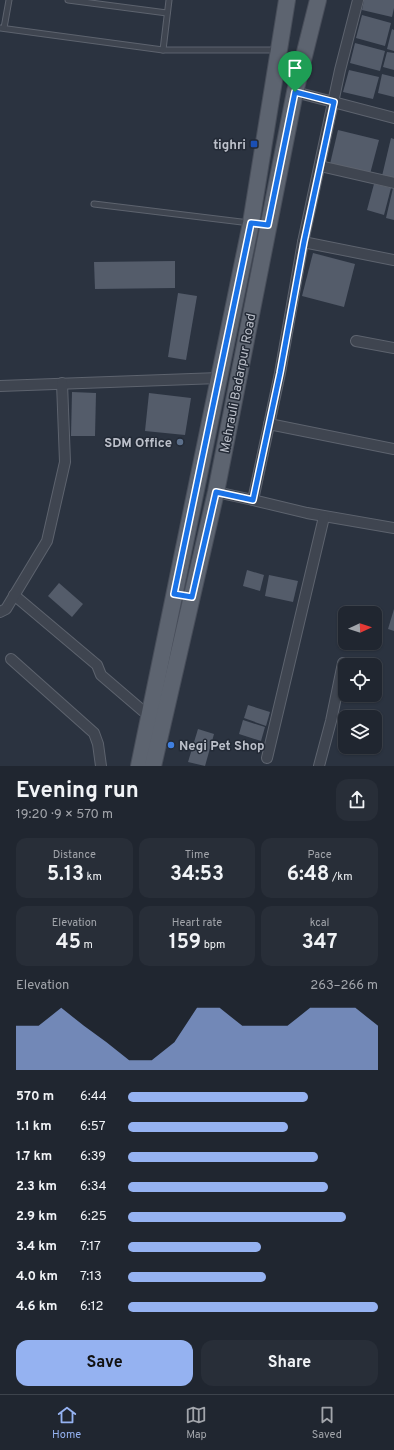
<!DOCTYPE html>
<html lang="en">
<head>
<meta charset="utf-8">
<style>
  body { margin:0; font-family:Overpass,sans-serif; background:#282e38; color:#f1f3f6; height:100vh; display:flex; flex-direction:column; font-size:15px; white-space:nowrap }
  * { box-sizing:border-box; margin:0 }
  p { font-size:13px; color:#a2a5ab }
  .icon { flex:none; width:22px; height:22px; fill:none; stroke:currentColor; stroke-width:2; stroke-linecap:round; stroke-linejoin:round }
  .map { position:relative; height:766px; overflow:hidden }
  .details { display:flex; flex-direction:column; background:#202630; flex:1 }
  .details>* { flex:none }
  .needle { width:26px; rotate:87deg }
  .fabs { position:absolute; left:338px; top:606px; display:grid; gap:8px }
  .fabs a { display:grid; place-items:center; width:44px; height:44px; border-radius:8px; background:#202630; box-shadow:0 1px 3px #0004,0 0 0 1px #3d434c; font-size:20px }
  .pin { position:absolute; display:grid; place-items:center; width:34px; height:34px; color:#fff; margin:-41px -17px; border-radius:50% 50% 50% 0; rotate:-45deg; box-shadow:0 0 4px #0007 }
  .pin .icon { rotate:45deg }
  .round { display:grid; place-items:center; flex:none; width:42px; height:42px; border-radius:12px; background:#282e38 }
  .overview { display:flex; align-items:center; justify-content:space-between; height:68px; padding:0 16px }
  h1 { font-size:22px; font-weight:700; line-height:30px }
  .metrics { display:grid; grid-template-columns:repeat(3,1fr); gap:6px; height:68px; padding:4px 16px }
  .metrics div { display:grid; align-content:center; border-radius:10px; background:#282e38; text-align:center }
  .metrics b { font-size:20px; font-weight:700 }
  .metrics small { font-size:11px; font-weight:400 }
  .metrics p { font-size:11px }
  .chart { height:112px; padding:8px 16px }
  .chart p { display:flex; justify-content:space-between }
  .chart svg { width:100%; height:72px; margin-top:4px; fill:#95b2f1; opacity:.7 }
  .primary-button { display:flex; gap:8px; margin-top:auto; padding:8px 16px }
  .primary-button a { flex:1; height:46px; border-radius:12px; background:#95b2f1; color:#111; font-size:16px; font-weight:700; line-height:46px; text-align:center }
  .primary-button a+a { background:#282e38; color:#f1f3f6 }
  ul { padding:0 16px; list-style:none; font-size:13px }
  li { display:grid; grid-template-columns:64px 48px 1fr; align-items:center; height:30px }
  li i { height:10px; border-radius:5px; background:#95b2f1 }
  .menu { display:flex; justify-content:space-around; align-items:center; height:56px; border-top:1px solid #3d434c; background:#202630; font-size:11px; color:#a2a5ab }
  .menu a { display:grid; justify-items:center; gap:2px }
  .menu .active { color:#95b2f1 }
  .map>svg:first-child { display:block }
</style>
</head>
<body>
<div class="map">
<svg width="394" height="766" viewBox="0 0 394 766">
  <rect width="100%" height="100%" fill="#2b3340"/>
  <g fill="#545c6a">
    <path d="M364 0H394V8L392 17 362 10Z"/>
    <path d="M362 15 391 23 385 46 356 38Z"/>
    <path d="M392 29 394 30V51L387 49Z"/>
    <path d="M355 43 385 51 380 71 350 63Z"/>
    <path d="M387 52 394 53V70L383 67Z"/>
    <path d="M349 70 379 77 373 99 343 92Z"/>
    <path d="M382 74 394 77V97L378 93Z"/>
    <path d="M338 130 379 140 370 174 330 164Z"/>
    <path d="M391 138 394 139V179L382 176Z"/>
    <path d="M374 184 391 188 384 215 367 210Z"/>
    <path d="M393 188H394V220L386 218Z"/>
    <path d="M313 253 355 264 344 307 302 296Z"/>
    <path d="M175 261V288L95 289 94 262Z"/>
    <path d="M178 293 197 296 186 360 168 357Z"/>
    <path d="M72 392 96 393 95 436H71Z"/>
    <path d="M149 393 191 398 185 435 145 431Z"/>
    <path d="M247 570 264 575 260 591 243 586Z"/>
    <path d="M269 575 298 581 293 602 265 596Z"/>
    <path d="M59 583 83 604 72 617 48 596Z"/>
    <path d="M394 609V631L388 629Z"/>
    <path d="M248 705 270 712 266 726 244 718Z"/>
    <path d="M243 720 265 727 261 741 239 734Z"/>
    <path d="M198 729 214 734 205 766 188 762Z"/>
  </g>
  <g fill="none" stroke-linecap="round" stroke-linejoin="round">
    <g stroke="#5d636e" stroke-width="7">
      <g id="service">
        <path d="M68 0 167 13"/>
        <path d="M0 28 163 50 169 0"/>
        <path d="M4 28 9 0"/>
        <path d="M163 50H276"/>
        <path d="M94 204 267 225"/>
      </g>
    </g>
    <g stroke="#5d636e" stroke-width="12">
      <g id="minor">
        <path d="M295 92 394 118"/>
        <path d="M320 166 394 183"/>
        <path d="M303 242 394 260"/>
        <path d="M356 341 394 348"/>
        <path d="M0 386 219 378"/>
        <path d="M269 424 394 449"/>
        <path d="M216 492 253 500 280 373 303 242 340 70 358 0"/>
        <path d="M253 500 307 513 394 528"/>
        <path d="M14 595 97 665 101 675 143 711 150 714"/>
        <path d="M0 612 6 609 47 541 65 462 62 383"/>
        <path d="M11 659 94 733 98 744 101 766"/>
        <path d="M267 758 324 517"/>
        <path d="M319 766 331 721 343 663"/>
      </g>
    </g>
    <g stroke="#484e5a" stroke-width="18">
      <g id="primary">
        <path d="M139 766 251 223 287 0"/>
        <path d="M153 766 216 492 295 92 318 0"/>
      </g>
    </g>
    <use href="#service" stroke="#3f4550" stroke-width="5"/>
    <use href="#minor" stroke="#3f4550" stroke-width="10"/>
    <use href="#primary" stroke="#5d6470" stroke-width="16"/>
  </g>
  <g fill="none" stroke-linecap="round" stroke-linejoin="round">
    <g stroke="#fff" stroke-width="8">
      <path id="route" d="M295 92 334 102 304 242 280 373 253 500 216 492 192 597 174 594 251 223 268 225Z"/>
    </g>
    <use href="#route" stroke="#1a73e8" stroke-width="5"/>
  </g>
  <rect fill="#1a4fb4" stroke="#232a36" stroke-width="1.5" x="250" y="140" width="8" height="8" rx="2"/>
  <circle fill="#5c6f8a" stroke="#232a36" stroke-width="1.5" cx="180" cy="442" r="4"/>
  <circle fill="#3f7fe0" stroke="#232a36" stroke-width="1.5" cx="171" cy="745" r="4"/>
  <g text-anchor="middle" stroke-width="3" stroke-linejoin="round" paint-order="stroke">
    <g font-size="13" font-weight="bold" fill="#bcc0ca" stroke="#232a36" text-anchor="end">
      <text x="246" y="149">tighri</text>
      <text x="172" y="447">SDM Office</text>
      <text x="179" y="750" text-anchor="start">Negi Pet Shop</text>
    </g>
    <g font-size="13" fill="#bcc0ca" stroke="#232a36">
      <text transform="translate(237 383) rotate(-79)" y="5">Mehrauli Badarpur Road</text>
    </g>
  </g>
</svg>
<div class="fabs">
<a><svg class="needle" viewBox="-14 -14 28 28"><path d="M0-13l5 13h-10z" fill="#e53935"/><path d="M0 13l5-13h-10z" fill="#a2a5ab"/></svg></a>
<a><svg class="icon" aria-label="locate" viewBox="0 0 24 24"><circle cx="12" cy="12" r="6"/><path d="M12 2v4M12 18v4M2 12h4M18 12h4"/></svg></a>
<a><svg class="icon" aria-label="layers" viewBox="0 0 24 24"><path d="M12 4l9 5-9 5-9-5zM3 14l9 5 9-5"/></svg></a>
</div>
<div class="pin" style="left:295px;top:92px;background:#1e9e55"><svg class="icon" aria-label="arrive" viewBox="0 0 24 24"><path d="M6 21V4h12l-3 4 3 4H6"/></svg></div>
</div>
<section class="details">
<div class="overview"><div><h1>Evening run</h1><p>19:20 · 9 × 570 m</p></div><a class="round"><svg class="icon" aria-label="share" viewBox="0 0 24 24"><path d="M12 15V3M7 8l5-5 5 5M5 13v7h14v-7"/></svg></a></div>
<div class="metrics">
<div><p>Distance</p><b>5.13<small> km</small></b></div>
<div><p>Time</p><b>34:53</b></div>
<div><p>Pace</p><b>6:48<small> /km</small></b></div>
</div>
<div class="metrics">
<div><p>Elevation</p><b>45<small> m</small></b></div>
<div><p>Heart rate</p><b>159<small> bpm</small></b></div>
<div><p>kcal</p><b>347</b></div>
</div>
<div class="chart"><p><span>Elevation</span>263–266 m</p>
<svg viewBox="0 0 160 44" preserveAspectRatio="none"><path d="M0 44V17L10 17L20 6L30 17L40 27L50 38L60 38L70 27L80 6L90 6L100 17L110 17L120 17L130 6L140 6L150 6L160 17V44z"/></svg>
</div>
<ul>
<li><b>570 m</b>6:44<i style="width:72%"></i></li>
<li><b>1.1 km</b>6:57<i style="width:64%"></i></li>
<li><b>1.7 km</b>6:39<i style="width:76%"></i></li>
<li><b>2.3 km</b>6:34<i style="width:80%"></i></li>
<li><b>2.9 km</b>6:25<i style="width:87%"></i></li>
<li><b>3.4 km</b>7:17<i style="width:53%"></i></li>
<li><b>4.0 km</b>7:13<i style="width:55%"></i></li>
<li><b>4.6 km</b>6:12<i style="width:100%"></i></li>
</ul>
<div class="primary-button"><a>Save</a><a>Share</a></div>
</section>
<nav class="menu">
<a class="active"><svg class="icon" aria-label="home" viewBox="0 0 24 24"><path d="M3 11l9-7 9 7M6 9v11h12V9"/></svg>Home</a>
<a><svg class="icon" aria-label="map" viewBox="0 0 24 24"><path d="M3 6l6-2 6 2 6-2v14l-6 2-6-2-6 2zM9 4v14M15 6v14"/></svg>Map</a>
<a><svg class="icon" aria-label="saved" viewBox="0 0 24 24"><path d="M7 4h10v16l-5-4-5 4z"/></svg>Saved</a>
</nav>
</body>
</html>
